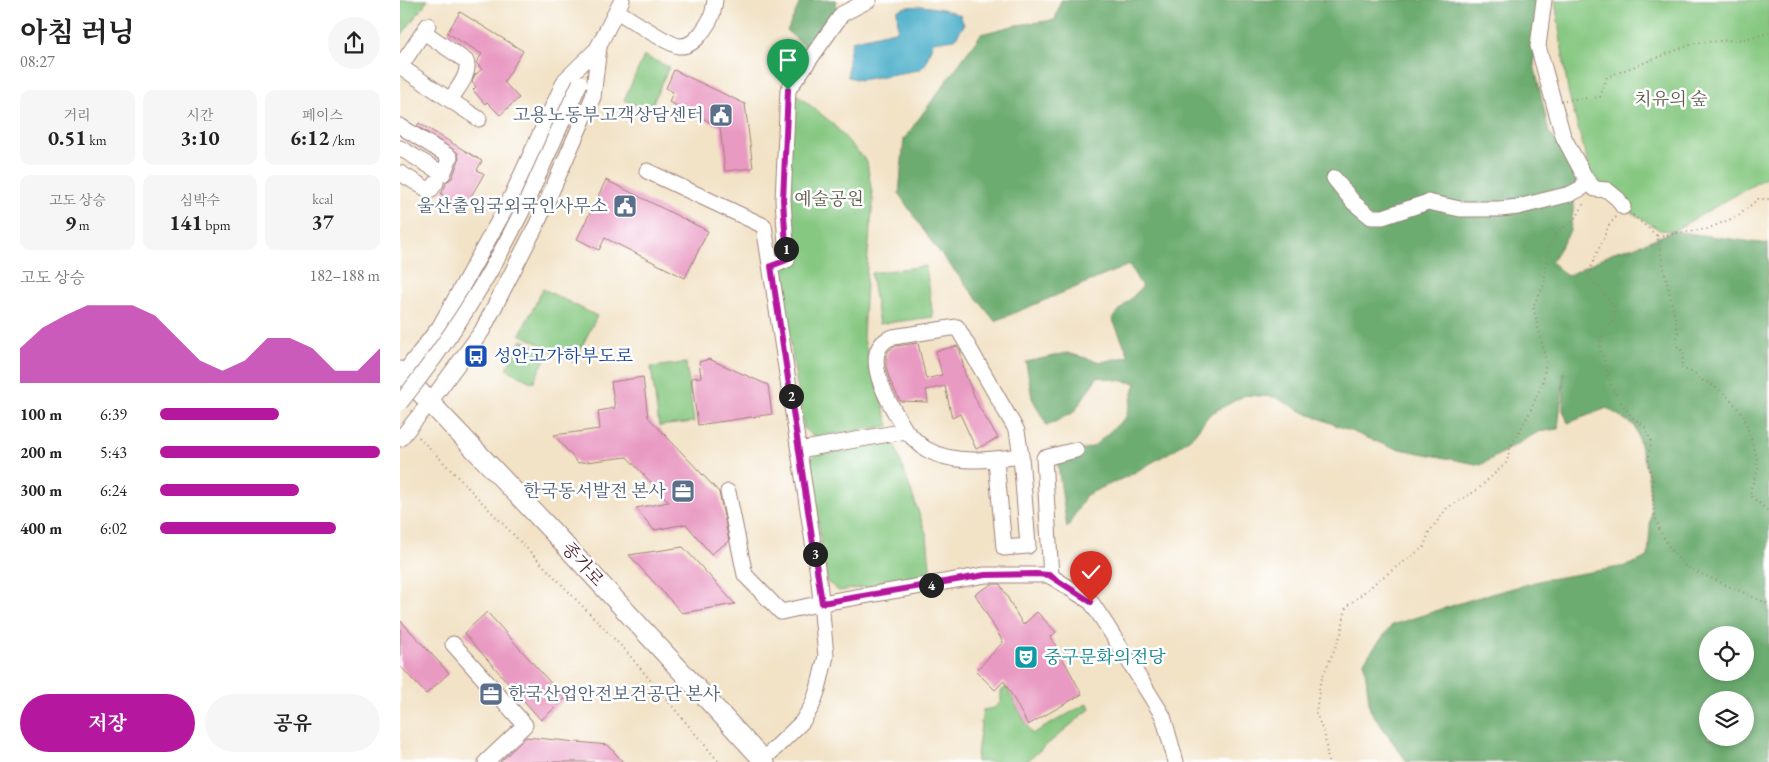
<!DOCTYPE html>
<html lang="ko">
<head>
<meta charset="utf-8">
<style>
  body { margin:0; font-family:"EB Garamond","Noto Serif KR",serif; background:#f6f6f6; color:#222; height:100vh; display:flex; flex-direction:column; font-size:19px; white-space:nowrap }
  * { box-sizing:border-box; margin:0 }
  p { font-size:16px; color:#767676 }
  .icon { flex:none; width:28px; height:28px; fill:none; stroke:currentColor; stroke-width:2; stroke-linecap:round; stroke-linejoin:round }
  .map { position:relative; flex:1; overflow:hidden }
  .details { display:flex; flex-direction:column; background:#fff; width:400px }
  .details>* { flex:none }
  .controls { position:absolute; left:1299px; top:626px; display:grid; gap:10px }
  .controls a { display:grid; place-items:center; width:55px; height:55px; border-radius:50%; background:#fff; box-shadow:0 2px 8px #0003; font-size:25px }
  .pin { position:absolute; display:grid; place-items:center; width:42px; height:42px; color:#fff; margin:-51px -21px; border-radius:50% 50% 50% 0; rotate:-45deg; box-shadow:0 0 5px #0007 }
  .pin .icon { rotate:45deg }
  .km { position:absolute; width:25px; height:25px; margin:-12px; border-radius:50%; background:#222; color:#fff; font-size:14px; line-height:25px; text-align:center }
  .round { display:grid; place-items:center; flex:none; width:52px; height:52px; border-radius:26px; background:#f6f6f6 }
  .overview { display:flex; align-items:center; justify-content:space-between; height:85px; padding:0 20px }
  h1 { font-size:28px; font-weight:700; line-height:38px }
  .metrics { display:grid; grid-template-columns:repeat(3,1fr); gap:8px; height:85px; padding:5px 20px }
  .metrics div { display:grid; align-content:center; border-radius:10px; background:#f6f6f6; text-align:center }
  .metrics b { font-size:21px; font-weight:700 }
  .metrics small { font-size:14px; font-weight:400 }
  .metrics p { font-size:14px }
  .chart { height:140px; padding:10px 20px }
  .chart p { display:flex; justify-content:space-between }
  .chart svg { width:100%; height:90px; margin-top:5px; fill:#b5179e; opacity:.7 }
  .cta { display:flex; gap:10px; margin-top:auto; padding:10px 20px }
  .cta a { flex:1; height:58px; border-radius:30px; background:#b5179e; color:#fff; font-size:20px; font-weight:700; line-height:58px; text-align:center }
  .cta a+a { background:#f6f6f6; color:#222 }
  ul { padding:0 20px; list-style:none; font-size:16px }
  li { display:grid; grid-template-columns:80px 60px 1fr; align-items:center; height:38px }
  li i { height:12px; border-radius:6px; background:#b5179e }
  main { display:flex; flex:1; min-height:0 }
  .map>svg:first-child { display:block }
</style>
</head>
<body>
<main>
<section class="details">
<div class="overview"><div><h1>아침 러닝</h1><p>08:27</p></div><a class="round"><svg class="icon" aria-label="share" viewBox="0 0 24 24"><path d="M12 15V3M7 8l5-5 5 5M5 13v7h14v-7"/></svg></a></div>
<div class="metrics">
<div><p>거리</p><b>0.51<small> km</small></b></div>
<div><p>시간</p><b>3:10</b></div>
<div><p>페이스</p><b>6:12<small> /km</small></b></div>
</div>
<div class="metrics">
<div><p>고도 상승</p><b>9<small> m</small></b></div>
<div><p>심박수</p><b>141<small> bpm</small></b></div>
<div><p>kcal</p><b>37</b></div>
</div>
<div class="chart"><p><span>고도 상승</span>182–188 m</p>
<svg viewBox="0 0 160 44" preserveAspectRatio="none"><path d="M0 44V27L10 17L20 11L30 6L40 6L50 6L60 11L70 22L80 33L90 38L100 33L110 22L120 22L130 27L140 38L150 38L160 27V44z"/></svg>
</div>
<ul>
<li><b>100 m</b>6:39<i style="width:54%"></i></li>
<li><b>200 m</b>5:43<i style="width:100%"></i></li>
<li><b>300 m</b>6:24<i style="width:63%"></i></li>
<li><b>400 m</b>6:02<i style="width:80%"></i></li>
</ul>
<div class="cta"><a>저장</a><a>공유</a></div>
</section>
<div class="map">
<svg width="1369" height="762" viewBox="0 0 1369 762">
  <rect width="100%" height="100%" fill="#fff"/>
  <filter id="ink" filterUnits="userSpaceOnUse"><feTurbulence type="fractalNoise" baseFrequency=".02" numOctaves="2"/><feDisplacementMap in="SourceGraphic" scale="10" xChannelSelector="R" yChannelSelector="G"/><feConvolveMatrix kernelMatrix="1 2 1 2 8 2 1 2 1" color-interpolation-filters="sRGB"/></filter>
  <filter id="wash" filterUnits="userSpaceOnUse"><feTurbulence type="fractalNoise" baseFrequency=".0096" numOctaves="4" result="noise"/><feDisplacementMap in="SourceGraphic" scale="20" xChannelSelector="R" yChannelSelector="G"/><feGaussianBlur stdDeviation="1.12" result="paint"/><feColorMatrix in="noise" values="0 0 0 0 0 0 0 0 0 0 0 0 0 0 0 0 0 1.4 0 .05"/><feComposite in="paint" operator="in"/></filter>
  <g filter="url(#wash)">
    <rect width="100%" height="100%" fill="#f2e3c7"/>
    <g fill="#86c881" stroke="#687456">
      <path d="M0 0H28L0 37Z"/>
      <path d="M1155 0H1369V176L1273 231 1260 230 1226 209 1193 183 1168 91Z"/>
      <path d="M244 56 269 67 249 111 224 100Z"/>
      <path d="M395 93 432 123 467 162 473 200 467 265 463 337 489 426 414 437 404 429 379 271Z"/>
      <path d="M526 266 533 317 479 324 471 273Z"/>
      <path d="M143 289 197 316 174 362 120 334Z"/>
      <path d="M122 340 148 353 133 383 106 369Z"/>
      <path d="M286 363 294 422 259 426 251 367Z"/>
      <path d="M494 443 527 536 531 577 439 591 427 582 409 464 415 455Z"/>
      <path d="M606 687 632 734 688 703 690 709 626 762H576L583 710 594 708 601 702V691Z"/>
    </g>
    <g fill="#6cac6f" stroke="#5b664d" fill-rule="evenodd">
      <path d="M401 0H436L437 22 407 48 387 31Z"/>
      <path d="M661 0H1138L1134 64 1149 132 1179 170 1170 231 1151 262 1167 276 1219 250 1235 247 1273 231 1368 244 1369 762H1007L970 710 964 661 992 625 1076 598 1143 580 1226 566 1248 557 1251 510 1248 475 1235 426 1207 408 1168 423 1163 410 1164 372 1158 429 1138 432 1081 465 990 447 901 411 875 397 845 395 810 414 794 435 774 450 730 475 686 495 667 528 657 459 694 446 726 417 736 383 697 377 674 412 647 426 632 398 626 362 667 353 701 362 729 356 712 318 742 287 729 265 595 321 533 244 499 194 504 139 581 34 616 25 655 20ZM1308 635H1345V672H1308ZM1308 700H1345V738H1308Z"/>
    </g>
    <path fill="#4aaec9" stroke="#4a667a" d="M523 6 543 9 560 15 564 25 555 39 533 42 525 65 519 70 460 80 448 77V59L452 41 498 30 497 10 506 7Z"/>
    <g id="blocks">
      <g fill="#e99ac2">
        <path d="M60 12 123 51 104 82 119 98 100 115 87 102 85 104 73 90 76 87 72 82 75 75 82 69 76 63 82 54 47 33Z"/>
        <path d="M274 70 345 104 353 168 325 171 320 127 269 102 273 92 266 88Z"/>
        <path d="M19 123 82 161 77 170 84 174 64 208 41 194 46 185 45 183 52 178 59 160 58 153 17 126Z"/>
        <path d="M206 180 308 231 285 278 205 238 199 250 177 239Z"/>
        <path d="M518 343 526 379 542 375 536 351 557 346 560 351 565 374 579 407 598 438 576 449 560 414 552 418 545 386 526 390 528 402 500 401 489 378 486 366V356L489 350 496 346Z"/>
        <path d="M309 359 368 385 372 414 298 425 291 378 301 377 299 362Z"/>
        <path d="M243 377 248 417 319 492 329 541 311 554 286 524 254 530 236 508 269 502 227 457 178 463 154 435 200 429 198 411 215 408 211 382Z"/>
        <path d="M283 547 296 561 335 604 282 613 229 555Z"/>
        <path d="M592 584H600L623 625 637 612 656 632 651 637 682 694 628 725 604 681 595 690 576 671 603 642 575 594Z"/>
        <path d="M87 612 165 699 141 720 64 633Z"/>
        <path d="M0 620 49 673 26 694 0 666Z"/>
        <path d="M126 737 208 745 223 762H100Z"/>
      </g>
    </g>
  </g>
  <g filter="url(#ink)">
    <use href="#blocks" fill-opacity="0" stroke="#9e8179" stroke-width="1"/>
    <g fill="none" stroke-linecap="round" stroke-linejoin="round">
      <g stroke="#9e8179" stroke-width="17">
        <g id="minor">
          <path d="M217 11C230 19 267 44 279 46 289 47 297 39 302 32 311 20 313 15 315 0"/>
          <path d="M194 55 222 0"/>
          <path d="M0 67 28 25"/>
          <path d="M1 67 50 100C57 89 71 74 66 61L24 32"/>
          <path d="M50 100 79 119"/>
          <path d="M0 126 50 157 43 174 0 148"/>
          <path d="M247 171 364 226 419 581 426 656 418 689 412 706 402 722 361 762"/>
          <path d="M0 173 30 191 36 183"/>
          <path d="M934 178 954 203 971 217H983L1028 202 1060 209H1100L1118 207 1170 194 1182 188 1186 179 1163 136 1138 46 1144 0"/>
          <path d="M1186 179 1195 189 1207 190 1218 199 1223 207"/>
          <path d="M371 266 387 260 383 200 388 90 442 14 469 0"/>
          <path d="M0 378 40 326 107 206 165 80 199 47"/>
          <path d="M0 439 30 402 82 331 137 224 193 97 199 47"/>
          <path d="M399 450 506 431C512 437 518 444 526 449 553 465 591 460 621 456L617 431 557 327 493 337C454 350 493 410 506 431"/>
          <path d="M596 460 604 548 628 546 621 456"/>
          <path d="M328 492 345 575 381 612 422 603 585 575H649L691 602 707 626 763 716 776 762"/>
          <path d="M651 577 644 458 676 450"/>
          <path d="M53 644 125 725 86 762"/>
        </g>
      </g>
      <g stroke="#9e8179" stroke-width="21">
        <path id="major" d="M0 371 152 531 365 762"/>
      </g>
      <g stroke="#9e8179" stroke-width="2" stroke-dasharray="1 4" stroke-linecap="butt">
        <path d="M1165 100 1200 97 1207 77 1295 43 1345 39 1369 33"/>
        <path d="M1233 215 1257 236 1278 332 1276 345 1284 353 1281 368 1294 373 1301 380 1309 383 1318 389 1328 397 1343 414 1357 458 1358 469 1350 490 1351 496 1369 512"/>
        <path d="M1216 217 1209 225 1188 274 1214 307 1213 322 1203 330 1200 346 1211 385 1217 397 1232 417 1245 427 1251 441 1248 464 1253 480V509L1259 529 1270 549 1286 567 1369 604"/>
        <path d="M1257 236 1307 229 1338 216 1358 199H1369"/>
        <path d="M19 437 225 650 319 762"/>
        <path d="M928 762 925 737 916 713 920 683 941 634 946 607 980 579 1024 547 1029 532 1047 508 1077 490 1107 462 1110 448 1130 412 1143 382 1146 361 1133 306 1144 285 1146 261 1148 248 1157 233 1178 215 1185 201"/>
      </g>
      <use href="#minor" stroke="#fff" stroke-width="15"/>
      <use href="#major" stroke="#fff" stroke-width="19"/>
      <g stroke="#9e8179" stroke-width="17" stroke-linecap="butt">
        <path id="minor-bridge" d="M0 403C46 346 90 277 122 211 142 169 160 125 180 83"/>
      </g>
      <use href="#minor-bridge" stroke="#fff" stroke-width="15"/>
    </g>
  </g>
  <g fill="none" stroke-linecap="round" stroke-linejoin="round" filter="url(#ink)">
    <g stroke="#fff" stroke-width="10">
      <path id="route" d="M388 90 383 200 387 260 371 266 422 603 585 575 636 574 649 575 691 602"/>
    </g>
    <use href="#route" stroke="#b5179e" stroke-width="6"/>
  </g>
  <defs>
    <g id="civic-square" transform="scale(1.25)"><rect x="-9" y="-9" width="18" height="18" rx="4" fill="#5c6f8a" stroke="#fff"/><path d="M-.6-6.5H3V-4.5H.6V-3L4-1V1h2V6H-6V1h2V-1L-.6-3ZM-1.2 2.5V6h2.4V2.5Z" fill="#fff"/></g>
    <g id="bus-square" transform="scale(1.25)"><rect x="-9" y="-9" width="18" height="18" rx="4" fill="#1a4fb4" stroke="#fff"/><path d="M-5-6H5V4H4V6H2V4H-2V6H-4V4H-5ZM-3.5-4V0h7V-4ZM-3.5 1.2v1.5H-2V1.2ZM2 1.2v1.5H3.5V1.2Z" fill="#fff"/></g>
    <g id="office-square" transform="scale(1.25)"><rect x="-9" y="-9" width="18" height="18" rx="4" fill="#5c6f8a" stroke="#fff"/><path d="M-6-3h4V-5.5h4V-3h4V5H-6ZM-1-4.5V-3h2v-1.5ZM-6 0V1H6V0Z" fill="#fff"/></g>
    <g id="theatre-square" transform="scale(1.25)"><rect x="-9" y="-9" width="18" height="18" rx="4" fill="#0f9aa8" stroke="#fff"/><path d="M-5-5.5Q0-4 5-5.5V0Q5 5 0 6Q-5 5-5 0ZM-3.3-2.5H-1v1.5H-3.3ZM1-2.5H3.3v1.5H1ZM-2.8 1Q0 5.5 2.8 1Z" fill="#fff"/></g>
  </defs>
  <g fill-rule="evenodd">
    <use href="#civic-square" x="321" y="115"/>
    <use href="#civic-square" x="225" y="206"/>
    <use href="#bus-square" x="76" y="356"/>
    <use href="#office-square" x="283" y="491"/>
    <use href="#theatre-square" x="626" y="657"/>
    <use href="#office-square" x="91" y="694"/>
  </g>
  <g text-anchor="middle" stroke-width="5" stroke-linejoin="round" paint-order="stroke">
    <g font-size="18" fill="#5f5a49" stroke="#fff">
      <text x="1271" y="105">치유의 숲</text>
      <text x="429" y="205">예술공원</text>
    </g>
    <g font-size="18" fill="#4e5e75" stroke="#fff" text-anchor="end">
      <text x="304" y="121">고용노동부고객상담센터</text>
      <text x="208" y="212">울산출입국외국인사무소</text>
      <text x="266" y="497">한국동서발전 본사</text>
      <text x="108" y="700" text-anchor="start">한국산업안전보건공단 본사</text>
    </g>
    <g font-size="18" fill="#164399" stroke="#fff" text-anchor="start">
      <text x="94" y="362">성안고가하부도로</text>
    </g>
    <g font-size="18" fill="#4a1f2b" stroke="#fff">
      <text transform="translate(183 564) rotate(48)" y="6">종가로</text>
    </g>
    <g font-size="18" fill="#0d838f" stroke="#fff" text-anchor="start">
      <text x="644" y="663">중구문화의전당</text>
    </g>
  </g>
</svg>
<div class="controls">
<a><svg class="icon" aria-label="locate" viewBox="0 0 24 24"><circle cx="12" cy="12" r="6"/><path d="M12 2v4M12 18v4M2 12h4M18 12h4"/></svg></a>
<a><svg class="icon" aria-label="layers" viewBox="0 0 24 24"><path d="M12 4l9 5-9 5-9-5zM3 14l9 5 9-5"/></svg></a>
</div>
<div class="pin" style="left:388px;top:90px;background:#1e9e55"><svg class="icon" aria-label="arrive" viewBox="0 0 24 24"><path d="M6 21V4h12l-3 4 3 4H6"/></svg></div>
<div class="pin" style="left:691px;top:602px;background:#d93025"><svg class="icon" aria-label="check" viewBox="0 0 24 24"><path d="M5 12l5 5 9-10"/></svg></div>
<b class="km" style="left:386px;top:249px">1</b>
<b class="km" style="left:391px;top:396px">2</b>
<b class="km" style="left:415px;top:554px">3</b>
<b class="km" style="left:531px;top:585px">4</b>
</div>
</main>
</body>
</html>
